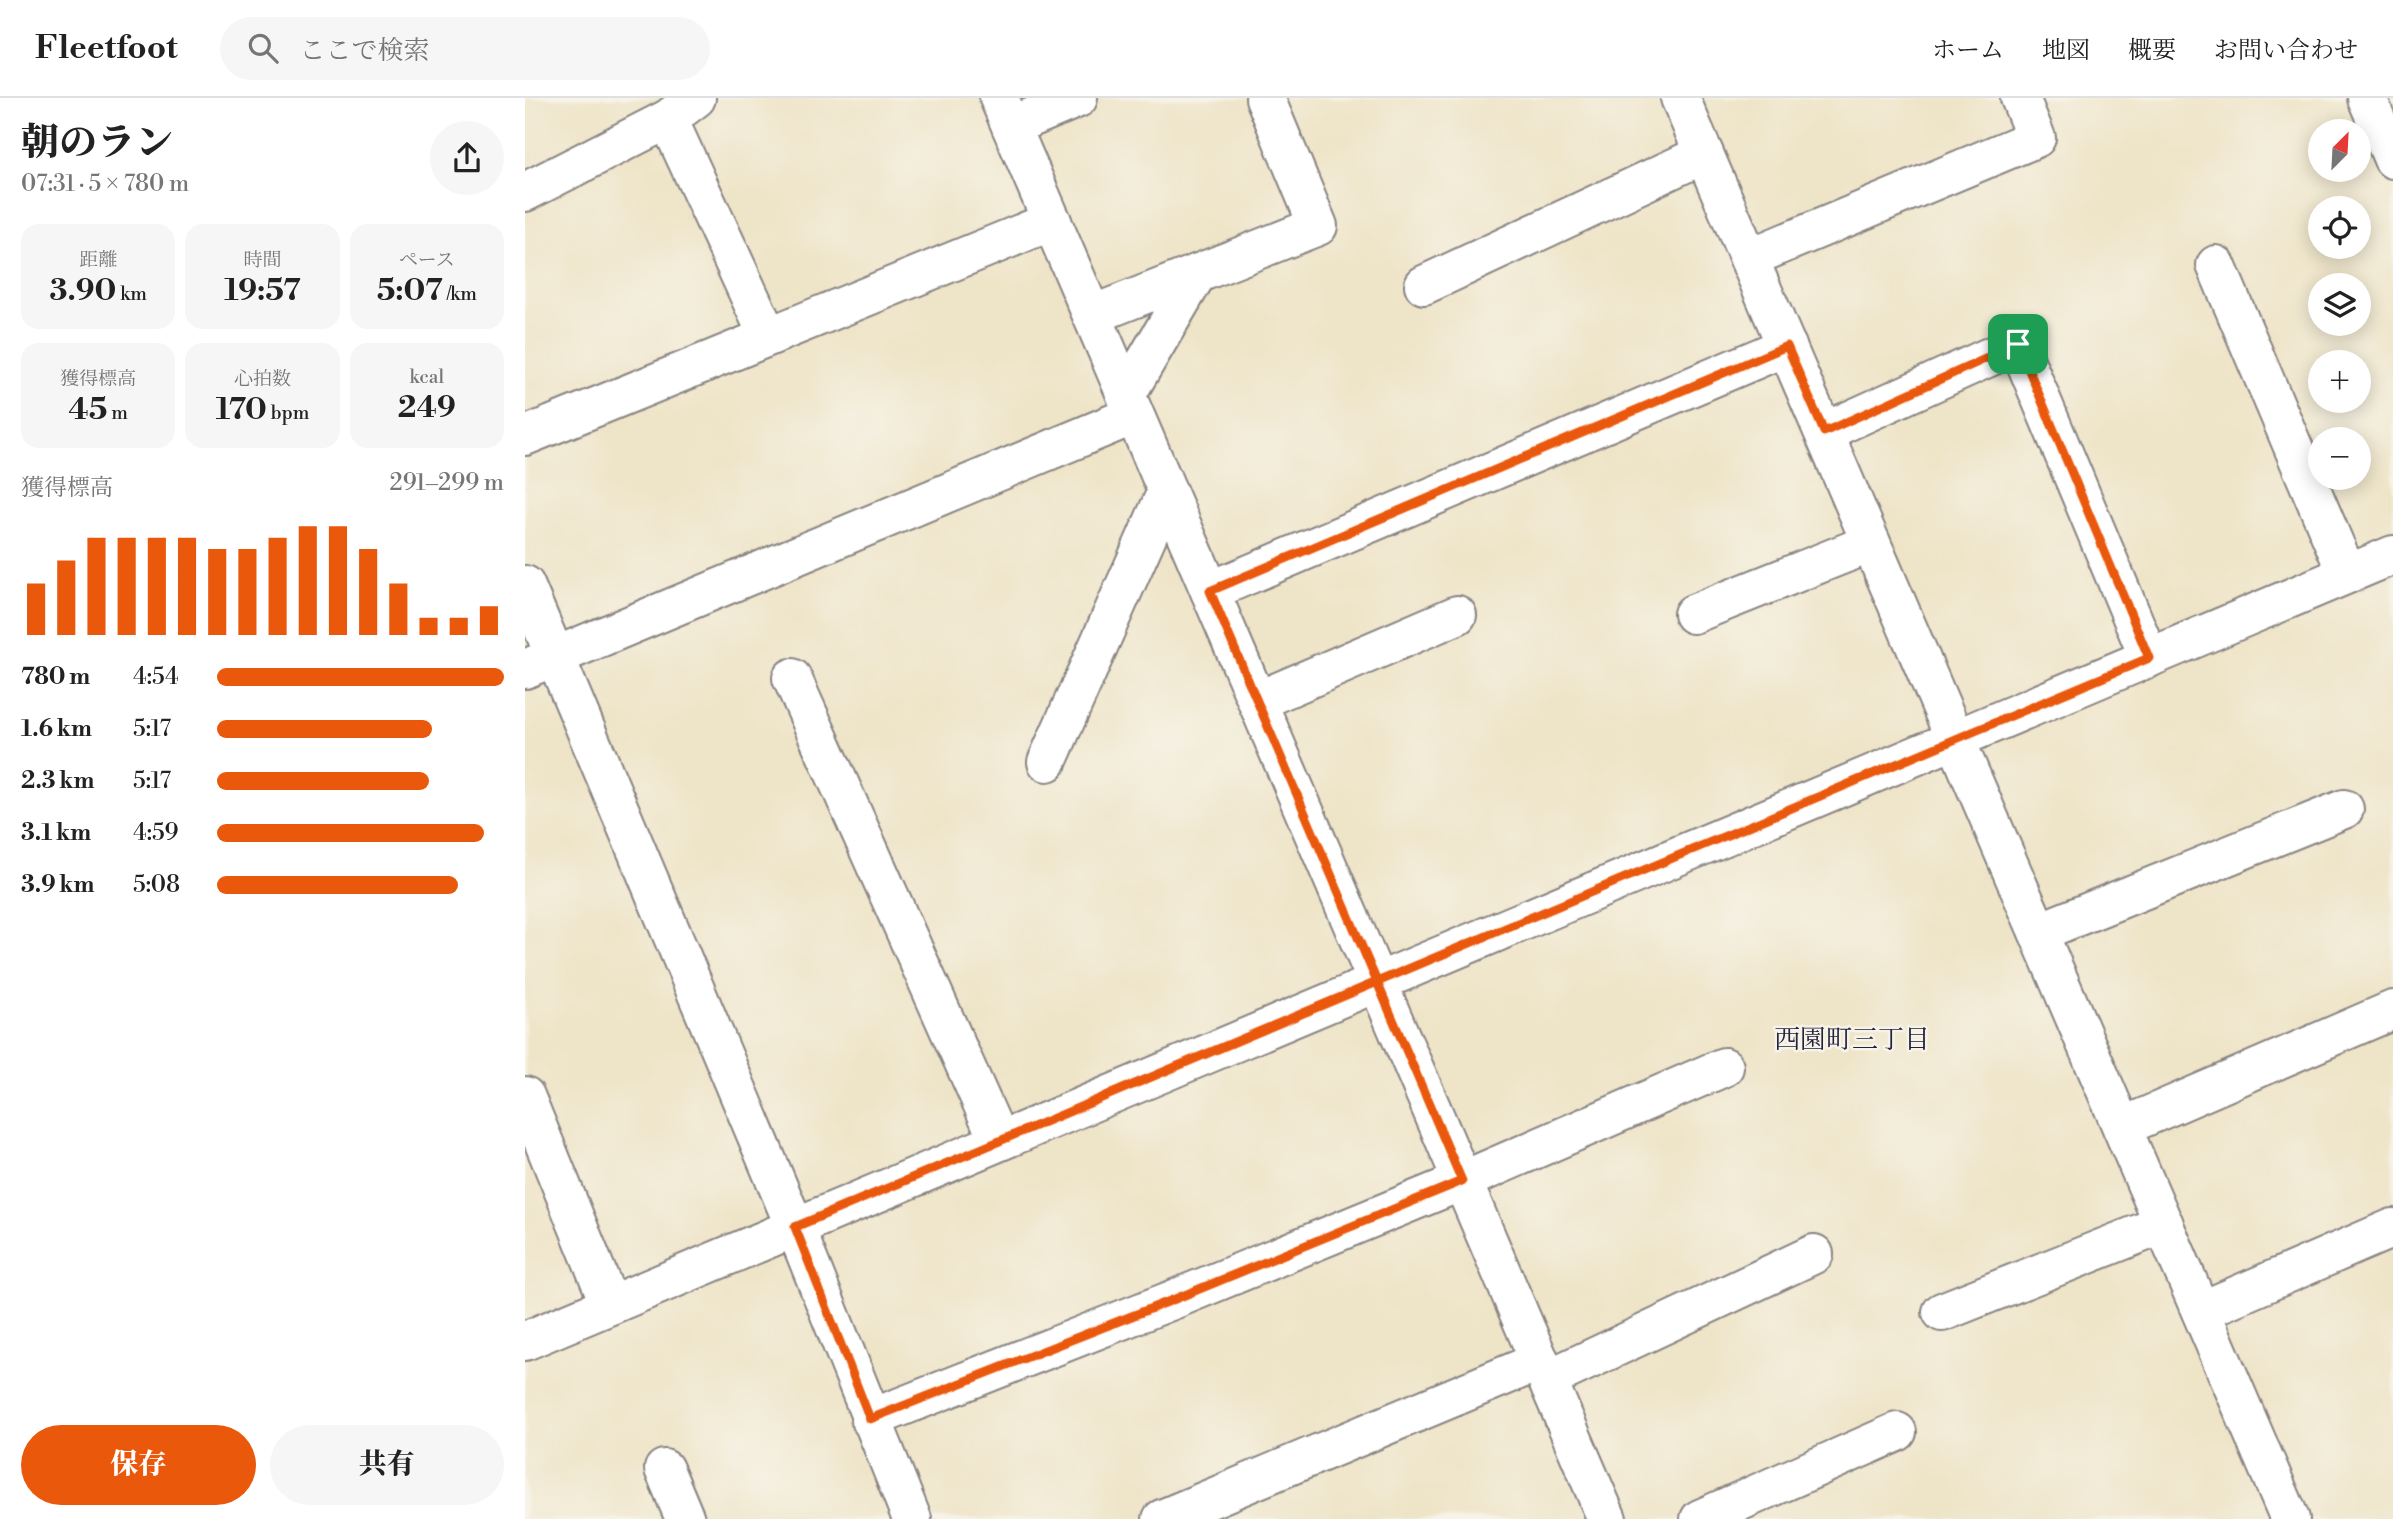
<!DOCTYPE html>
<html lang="ja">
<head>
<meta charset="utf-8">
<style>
  body { margin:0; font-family:"Libre Bodoni","Noto Serif JP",serif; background:#f6f6f6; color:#222; height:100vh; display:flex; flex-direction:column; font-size:26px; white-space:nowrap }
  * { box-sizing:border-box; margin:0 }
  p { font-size:23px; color:#767676 }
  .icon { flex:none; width:38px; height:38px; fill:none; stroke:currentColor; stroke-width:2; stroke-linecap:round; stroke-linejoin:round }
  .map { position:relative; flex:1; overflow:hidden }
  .side { display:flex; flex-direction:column; background:#fff; width:525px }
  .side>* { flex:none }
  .needle { width:46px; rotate:24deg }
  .fabs { position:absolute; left:1783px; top:21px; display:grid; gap:14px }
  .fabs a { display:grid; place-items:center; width:63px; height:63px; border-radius:50%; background:#fff; box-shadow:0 4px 18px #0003; font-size:35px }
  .pin { position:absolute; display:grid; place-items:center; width:60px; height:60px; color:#fff; margin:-30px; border-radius:14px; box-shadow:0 4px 10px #0006 }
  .round { display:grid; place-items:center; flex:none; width:74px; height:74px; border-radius:37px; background:#f6f6f6 }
  .headline { display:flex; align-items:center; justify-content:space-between; height:119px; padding:0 21px }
  h1 { font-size:38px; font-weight:800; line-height:52px }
  .metrics { display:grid; grid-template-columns:repeat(3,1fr); gap:10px; height:119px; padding:7px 21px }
  .metrics div { display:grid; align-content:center; border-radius:18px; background:#f6f6f6; text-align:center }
  .metrics b { font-size:30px; font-weight:800 }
  .metrics small { font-size:19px; font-weight:400 }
  .metrics p { font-size:19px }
  .chart { height:196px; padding:14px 21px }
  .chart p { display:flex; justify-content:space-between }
  .chart svg { width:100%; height:126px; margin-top:7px; stroke:#ea580c; stroke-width:6 }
  .cta { display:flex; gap:14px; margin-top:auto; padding:14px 21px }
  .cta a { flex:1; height:80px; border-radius:42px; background:#ea580c; color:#fff; font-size:28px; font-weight:800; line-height:80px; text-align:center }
  .cta a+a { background:#f6f6f6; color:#222 }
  ul { padding:0 21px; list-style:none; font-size:23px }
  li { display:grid; grid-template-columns:112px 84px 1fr; align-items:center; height:52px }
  li i { height:18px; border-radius:9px; background:#ea580c }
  header { display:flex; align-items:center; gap:42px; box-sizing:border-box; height:98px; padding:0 35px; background:#fff; border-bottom:2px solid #e0e0e0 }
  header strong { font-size:33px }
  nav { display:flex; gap:38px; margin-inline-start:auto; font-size:24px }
  .search { width:490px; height:63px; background:#f6f6f6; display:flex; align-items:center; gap:18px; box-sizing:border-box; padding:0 24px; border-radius:38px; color:#767676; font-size:26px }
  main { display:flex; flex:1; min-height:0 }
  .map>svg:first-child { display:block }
</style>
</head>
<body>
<header>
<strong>Fleetfoot</strong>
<div class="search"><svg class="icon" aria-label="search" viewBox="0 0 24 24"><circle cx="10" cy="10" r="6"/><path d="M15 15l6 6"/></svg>ここで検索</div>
<nav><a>ホーム</a><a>地図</a><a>概要</a><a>お問い合わせ</a></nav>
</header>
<main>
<section class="side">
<div class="headline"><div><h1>朝のラン</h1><p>07:31 · 5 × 780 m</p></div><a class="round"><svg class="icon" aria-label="share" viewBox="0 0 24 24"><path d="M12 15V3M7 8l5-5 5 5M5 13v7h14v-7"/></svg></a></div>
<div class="metrics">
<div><p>距離</p><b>3.90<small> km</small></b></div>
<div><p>時間</p><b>19:57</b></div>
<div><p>ペース</p><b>5:07<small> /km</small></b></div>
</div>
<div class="metrics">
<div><p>獲得標高</p><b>45<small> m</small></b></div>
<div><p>心拍数</p><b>170<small> bpm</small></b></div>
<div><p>kcal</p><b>249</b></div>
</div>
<div class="chart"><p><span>獲得標高</span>291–299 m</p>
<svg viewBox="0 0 160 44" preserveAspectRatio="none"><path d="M5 44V26M15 44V18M25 44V10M35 44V10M45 44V10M55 44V10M65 44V14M75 44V14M85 44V10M95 44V6M105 44V6M115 44V14M125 44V26M135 44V38M145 44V38M155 44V34"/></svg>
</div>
<ul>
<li><b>780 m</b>4:54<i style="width:100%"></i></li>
<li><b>1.6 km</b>5:17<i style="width:75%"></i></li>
<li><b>2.3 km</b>5:17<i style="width:74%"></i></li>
<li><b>3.1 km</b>4:59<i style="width:93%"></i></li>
<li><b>3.9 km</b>5:08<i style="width:84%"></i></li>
</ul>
<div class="cta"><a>保存</a><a>共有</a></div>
</section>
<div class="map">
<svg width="1868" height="1421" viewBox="0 0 1868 1421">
  <rect width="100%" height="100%" fill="#f7f3e8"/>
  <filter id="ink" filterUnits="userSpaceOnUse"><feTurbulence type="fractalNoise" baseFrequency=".0143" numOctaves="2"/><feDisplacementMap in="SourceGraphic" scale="14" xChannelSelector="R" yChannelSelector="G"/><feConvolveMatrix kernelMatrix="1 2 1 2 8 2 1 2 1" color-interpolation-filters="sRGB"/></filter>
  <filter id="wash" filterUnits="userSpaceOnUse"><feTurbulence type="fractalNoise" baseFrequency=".00686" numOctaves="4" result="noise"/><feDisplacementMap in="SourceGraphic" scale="28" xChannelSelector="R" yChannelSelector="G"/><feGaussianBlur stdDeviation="1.57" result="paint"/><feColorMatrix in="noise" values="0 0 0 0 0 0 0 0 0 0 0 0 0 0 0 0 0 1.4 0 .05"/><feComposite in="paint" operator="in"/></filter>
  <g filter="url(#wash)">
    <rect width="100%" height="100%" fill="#eee4c7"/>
  </g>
  <g filter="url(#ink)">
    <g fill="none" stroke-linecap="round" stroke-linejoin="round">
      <g stroke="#888381" stroke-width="42">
        <g id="minor">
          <path d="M474 0 1082 1421"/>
          <path d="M1155 0 1765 1421"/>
          <path d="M1842 0 1868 61"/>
          <path d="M143 21 243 238"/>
          <path d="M486 28 553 0"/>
          <path d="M0 94 143 21 171 0"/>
          <path d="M1224 160 1511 40 1495 0"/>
          <path d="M1691 167 1822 476"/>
          <path d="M899 187 1179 56"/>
          <path d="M567 217 793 128 740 0"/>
          <path d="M601 297 672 176"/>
          <path d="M1299 334 1493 246 1624 560"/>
          <path d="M0 338 527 123"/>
          <path d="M0 487 270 1129 387 1421"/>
          <path d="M685 493 1262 248"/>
          <path d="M1168 516 1346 445"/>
          <path d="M0 571 609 317"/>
          <path d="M267 580 474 1043"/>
          <path d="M732 603 932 517"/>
          <path d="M522 664 642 393"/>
          <path d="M1514 834 1819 711"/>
          <path d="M0 998 85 1207"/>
          <path d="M1597 1029 1868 912"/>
          <path d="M1676 1213 1868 1130"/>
          <path d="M1417 1214 1639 1126"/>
          <path d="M0 1243 1868 457"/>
          <path d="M1023 1281 1289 1156"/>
          <path d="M345 1321 650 1201 937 1083 1199 969"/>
          <path d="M139 1371 160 1421"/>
          <path d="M637 1421 1015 1263"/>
          <path d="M1175 1421 1372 1334"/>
        </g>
      </g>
      <use href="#minor" stroke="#fff" stroke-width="38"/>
    </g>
  </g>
  <g fill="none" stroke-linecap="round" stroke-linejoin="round" filter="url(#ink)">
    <g stroke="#fff" stroke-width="14">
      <path id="route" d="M1493 246 1299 334 1262 248 685 493 852 884 270 1129 345 1321 650 1201 937 1083 852 884 1624 560 1493 246"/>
    </g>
    <use href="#route" stroke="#ea580c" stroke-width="9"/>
  </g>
  <g text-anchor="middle" stroke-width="5" stroke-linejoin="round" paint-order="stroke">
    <g font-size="26" fill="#22223b" stroke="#f7f3e8">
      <text x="1327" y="950">西園町三丁目</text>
    </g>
  </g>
</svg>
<div class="fabs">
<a><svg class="needle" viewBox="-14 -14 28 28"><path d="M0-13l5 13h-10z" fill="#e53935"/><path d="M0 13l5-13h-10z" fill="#767676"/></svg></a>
<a><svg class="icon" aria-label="locate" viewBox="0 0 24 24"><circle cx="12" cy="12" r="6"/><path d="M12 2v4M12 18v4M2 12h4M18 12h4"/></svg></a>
<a><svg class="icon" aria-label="layers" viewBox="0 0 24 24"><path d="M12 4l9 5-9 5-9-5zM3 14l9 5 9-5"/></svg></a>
<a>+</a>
<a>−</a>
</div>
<div class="pin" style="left:1493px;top:246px;background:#1e9e55"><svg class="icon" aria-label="arrive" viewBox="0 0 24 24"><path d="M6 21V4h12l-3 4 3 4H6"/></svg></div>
</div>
</main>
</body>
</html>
